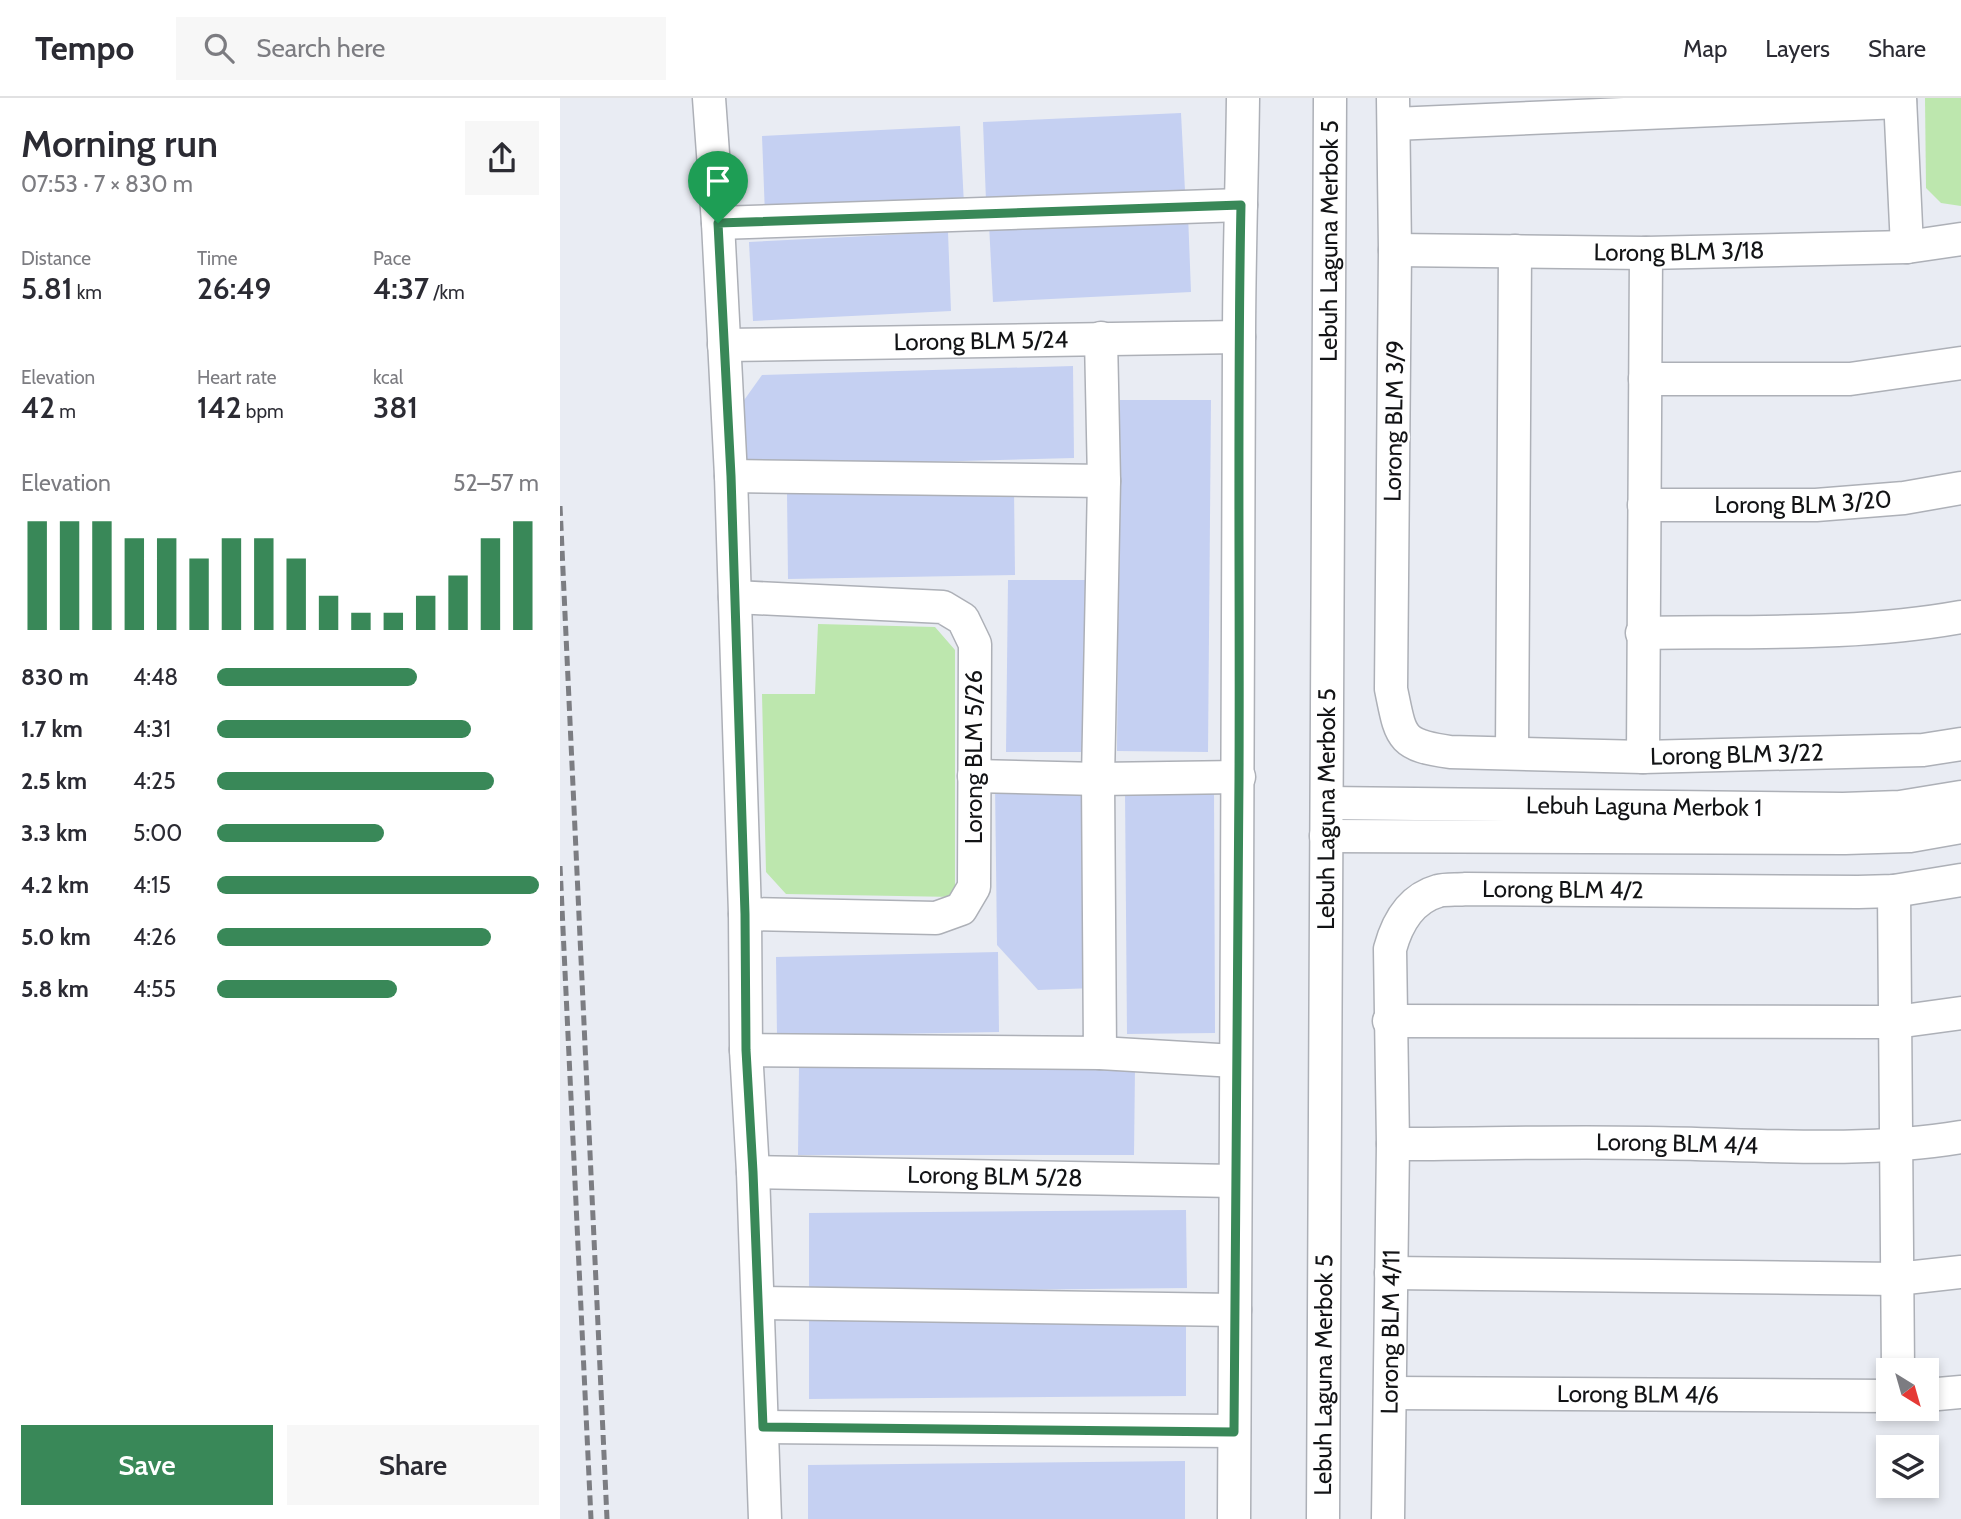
<!DOCTYPE html>
<html lang="en">
<head>
<meta charset="utf-8">
<style>
  body { margin:0; font-family:Cabin,sans-serif; background:#f7f7f7; color:#2b2b33; height:100vh; display:flex; flex-direction:column; font-size:26px; white-space:nowrap }
  * { box-sizing:border-box; margin:0 }
  p { font-size:23px; color:#7c7c81 }
  .icon { flex:none; width:38px; height:38px; fill:none; stroke:currentColor; stroke-width:2; stroke-linecap:round; stroke-linejoin:round }
  .map { position:relative; flex:1; overflow:hidden }
  .drawer { display:flex; flex-direction:column; background:#fff; width:560px }
  .drawer>* { flex:none }
  .needle { width:46px; rotate:143deg }
  .tools { position:absolute; left:1316px; top:1260px; display:grid; gap:14px }
  .tools a { display:grid; place-items:center; width:63px; height:63px; border-radius:0px; background:#fff; box-shadow:0 4px 10px #0003; font-size:35px }
  .pin { position:absolute; display:grid; place-items:center; width:60px; height:60px; color:#fff; margin:-72px -30px; border-radius:50% 50% 50% 0; rotate:-45deg; box-shadow:0 0 7px #0007 }
  .pin .icon { rotate:45deg }
  .round { display:grid; place-items:center; flex:none; width:74px; height:74px; border-radius:0px; background:#f7f7f7 }
  .headline { display:flex; align-items:center; justify-content:space-between; height:119px; padding:0 21px }
  h1 { font-size:38px; font-weight:600; line-height:52px }
  .figures { display:grid; grid-template-columns:repeat(3,1fr); gap:10px; height:119px; padding:7px 21px }
  .figures div { display:grid; align-content:center }
  .figures b { font-size:30px; font-weight:600 }
  .figures small { font-size:19px; font-weight:400 }
  .figures p { font-size:19px }
  .chart { height:196px; padding:14px 21px }
  .chart p { display:flex; justify-content:space-between }
  .chart svg { width:100%; height:126px; margin-top:7px; stroke:#398858; stroke-width:6 }
  .primary-button { display:flex; gap:14px; margin-top:auto; padding:14px 21px }
  .primary-button a { flex:1; height:80px; border-radius:0px; background:#398858; color:#fff; font-size:28px; font-weight:600; line-height:80px; text-align:center }
  .primary-button a+a { background:#f7f7f7; color:#2b2b33 }
  ul { padding:0 21px; list-style:none; font-size:23px }
  li { display:grid; grid-template-columns:112px 84px 1fr; align-items:center; height:52px }
  li i { height:18px; border-radius:9px; background:#398858 }
  header { display:flex; align-items:center; gap:42px; box-sizing:border-box; height:98px; padding:0 35px; background:#fff; border-bottom:2px solid #e1e1e2 }
  header strong { font-size:33px }
  nav { display:flex; gap:38px; margin-inline-start:auto; font-size:24px }
  .search { width:490px; height:63px; background:#f7f7f7; display:flex; align-items:center; gap:18px; box-sizing:border-box; padding:0 24px; border-radius:0px; color:#7c7c81; font-size:26px }
  main { display:flex; flex:1; min-height:0 }
  .map>svg:first-child { display:block }
</style>
</head>
<body>
<header>
<strong>Tempo</strong>
<div class="search"><svg class="icon" aria-label="search" viewBox="0 0 24 24"><circle cx="10" cy="10" r="6"/><path d="M15 15l6 6"/></svg>Search here</div>
<nav><a>Map</a><a>Layers</a><a>Share</a></nav>
</header>
<main>
<section class="drawer">
<div class="headline"><div><h1>Morning run</h1><p>07:53 · 7 × 830 m</p></div><a class="round"><svg class="icon" aria-label="share" viewBox="0 0 24 24"><path d="M12 15V3M7 8l5-5 5 5M5 13v7h14v-7"/></svg></a></div>
<div class="figures">
<div><p>Distance</p><b>5.81<small> km</small></b></div>
<div><p>Time</p><b>26:49</b></div>
<div><p>Pace</p><b>4:37<small> /km</small></b></div>
</div>
<div class="figures">
<div><p>Elevation</p><b>42<small> m</small></b></div>
<div><p>Heart rate</p><b>142<small> bpm</small></b></div>
<div><p>kcal</p><b>381</b></div>
</div>
<div class="chart"><p><span>Elevation</span>52–57 m</p>
<svg viewBox="0 0 160 44" preserveAspectRatio="none"><path d="M5 44V6M15 44V6M25 44V6M35 44V12M45 44V12M55 44V19M65 44V12M75 44V12M85 44V19M95 44V32M105 44V38M115 44V38M125 44V32M135 44V25M145 44V12M155 44V6"/></svg>
</div>
<ul>
<li><b>830 m</b>4:48<i style="width:62%"></i></li>
<li><b>1.7 km</b>4:31<i style="width:79%"></i></li>
<li><b>2.5 km</b>4:25<i style="width:86%"></i></li>
<li><b>3.3 km</b>5:00<i style="width:52%"></i></li>
<li><b>4.2 km</b>4:15<i style="width:100%"></i></li>
<li><b>5.0 km</b>4:26<i style="width:85%"></i></li>
<li><b>5.8 km</b>4:55<i style="width:56%"></i></li>
</ul>
<div class="primary-button"><a>Save</a><a>Share</a></div>
</section>
<div class="map">
<svg width="1401" height="1421" viewBox="0 0 1401 1421">
  <rect width="100%" height="100%" fill="#e9ecf3"/>
  <g fill="#bde7ae">
    <path d="M1365 0H1401V108L1381 105 1366 90Z"/>
    <path d="M258 526 375 529 395 552V799L226 796 206 774 202 596H255Z"/>
  </g>
  <g fill="#c5d0f2">
    <path d="M621 15 625 93 426 103 423 24Z"/>
    <path d="M400 28 404 107 205 117 202 38Z"/>
    <path d="M628 116 631 194 433 204 429 126Z"/>
    <path d="M388 134 391 213 193 223 189 144Z"/>
    <path d="M513 268 514 360 183 369 182 305 202 277Z"/>
    <path d="M560 302H651L648 654 557 653Z"/>
    <path d="M454 391 455 477 228 481 227 395Z"/>
    <path d="M448 482H533L531 654H446Z"/>
    <path d="M534 683 536 890 478 892 437 847 435 685Z"/>
    <path d="M654 692 655 935 567 936 565 693Z"/>
    <path d="M438 854 439 934 217 938 216 859Z"/>
    <path d="M239 969H575L574 1057H238Z"/>
    <path d="M626 1112 627 1190 249 1194V1115Z"/>
    <path d="M626 1219V1298L249 1301V1222Z"/>
    <path d="M625 1363V1421H248V1367Z"/>
  </g>
  <g fill="none" stroke-linecap="round" stroke-linejoin="round">
    <g stroke="#adb0b7" stroke-width="35">
      <g id="minor">
        <path d="M149 0 158 125 171 378 185 816 186 952 193 1074 205 1421"/>
        <path id="s1" d="M833 0 835 152 831 591C841 639 839 647 890 654L1083 659 1363 652 1401 646"/>
        <path d="M1340 0 1347 149"/>
        <path d="M834 26 1340 4"/>
        <path d="M158 125 681 107"/>
        <path id="s2" d="M835 152 1086 155 1347 149 1401 141"/>
        <path id="s3" d="M164 247 679 239"/>
        <path d="M1085 281H1290L1401 265"/>
        <path d="M171 378 544 383"/>
        <path id="s4" d="M1084 407H1256L1344 400 1401 390"/>
        <path d="M175 499 383 509 403 521 415 546 414 789 401 811 376 820 185 816"/>
        <path d="M1082 535C1188 533 1296 538 1401 519"/>
        <path d="M952 655 955 153"/>
        <path d="M1083 659 1086 155"/>
        <path d="M414 678 538 681 679 679"/>
        <path id="s5" d="M767 705 1283 711 1340 709 1401 699"/>
        <path d="M766 738 1285 740 1350 738 1401 729"/>
        <path d="M1334 793 1338 1272"/>
        <path d="M829 923 1309 924H1336L1401 915"/>
        <path d="M186 952 540 955 538 681 544 383 541 240"/>
        <path d="M540 955 675 963"/>
        <path id="s6" d="M833 1046C918 1046 1003 1043 1088 1045 1192 1046 1298 1056 1401 1039"/>
        <path id="s7" d="M193 1074 674 1083"/>
        <path d="M831 1175 1337 1181 1401 1174"/>
        <path d="M198 1205 675 1212"/>
        <path id="s8" d="M830 1295 1328 1298"/>
        <path d="M1367 1297 1401 1294"/>
        <path d="M203 1329 674 1333"/>
        <path d="M674 1421C677 1028 677 636 679 243 679 162 682 81 683 0"/>
        <path id="s9" d="M763 1421 770 0"/>
        <path id="s10" d="M828 1421 833 1046 830 851C837 825 850 801 878 793 886 791 897 792 906 791L1298 794 1334 793 1401 782"/>
      </g>
    </g>
    <use href="#minor" stroke="#fff" stroke-width="32"/>
    <g stroke="#7c7d82" stroke-width="5" stroke-dasharray="10 5" stroke-linecap="butt">
      <path d="M0 408 47 1421"/>
      <path d="M0 768 31 1421"/>
    </g>
  </g>
  <g fill="none" stroke-linecap="round" stroke-linejoin="round">
    <g stroke="#fff" stroke-width="14">
      <path id="route" d="M681 107C677 298 680 489 679 680 677 898 675 1116 674 1334L203 1329 193 1074 186 952 185 816 171 378 158 125Z"/>
    </g>
    <use href="#route" stroke="#398858" stroke-width="9"/>
  </g>
  <g text-anchor="middle" stroke-width="5" stroke-linejoin="round" paint-order="stroke">
    <g font-size="24" fill="#121315" stroke="#fff">
      <text dy="8" stroke="none"><textPath href="#s9" startOffset="1278">Lebuh Laguna Merbok 5</textPath></text>
      <text dy="8" stroke="none"><textPath href="#s2" startOffset="284">Lorong BLM 3/18</textPath></text>
      <text dy="8" stroke="none"><textPath href="#s3" startOffset="257">Lorong BLM 5/24</textPath></text>
      <text transform="translate(834 323) rotate(-89)" y="8">Lorong BLM 3/9</text>
      <text dy="8" stroke="none"><textPath href="#s4" startOffset="159">Lorong BLM 3/20</textPath></text>
      <text dy="8" stroke="none"><textPath href="#s1" startOffset="976">Lorong BLM 3/22</textPath></text>
      <text transform="translate(414 659) rotate(-90)" y="8">Lorong BLM 5/26</text>
      <text dy="8" stroke="none"><textPath href="#s5" startOffset="317">Lebuh Laguna Merbok 1</textPath></text>
      <text dy="8" stroke="none"><textPath href="#s9" startOffset="710">Lebuh Laguna Merbok 5</textPath></text>
      <text dy="8" stroke="none"><textPath href="#s10" startOffset="774">Lorong BLM 4/2</textPath></text>
      <text dy="8" stroke="none"><textPath href="#s6" startOffset="284">Lorong BLM 4/4</textPath></text>
      <text dy="8" stroke="none"><textPath href="#s7" startOffset="242">Lorong BLM 5/28</textPath></text>
      <text dy="8" stroke="none"><textPath href="#s10" startOffset="187">Lorong BLM 4/11</textPath></text>
      <text dy="8" stroke="none"><textPath href="#s9" startOffset="144">Lebuh Laguna Merbok 5</textPath></text>
      <text dy="8" stroke="none"><textPath href="#s8" startOffset="248">Lorong BLM 4/6</textPath></text>
    </g>
  </g>
</svg>
<div class="tools">
<a><svg class="needle" viewBox="-14 -14 28 28"><path d="M0-13l5 13h-10z" fill="#e53935"/><path d="M0 13l5-13h-10z" fill="#7c7c81"/></svg></a>
<a><svg class="icon" aria-label="layers" viewBox="0 0 24 24"><path d="M12 4l9 5-9 5-9-5zM3 14l9 5 9-5"/></svg></a>
</div>
<div class="pin" style="left:158px;top:125px;background:#1e9e55"><svg class="icon" aria-label="arrive" viewBox="0 0 24 24"><path d="M6 21V4h12l-3 4 3 4H6"/></svg></div>
</div>
</main>
</body>
</html>
